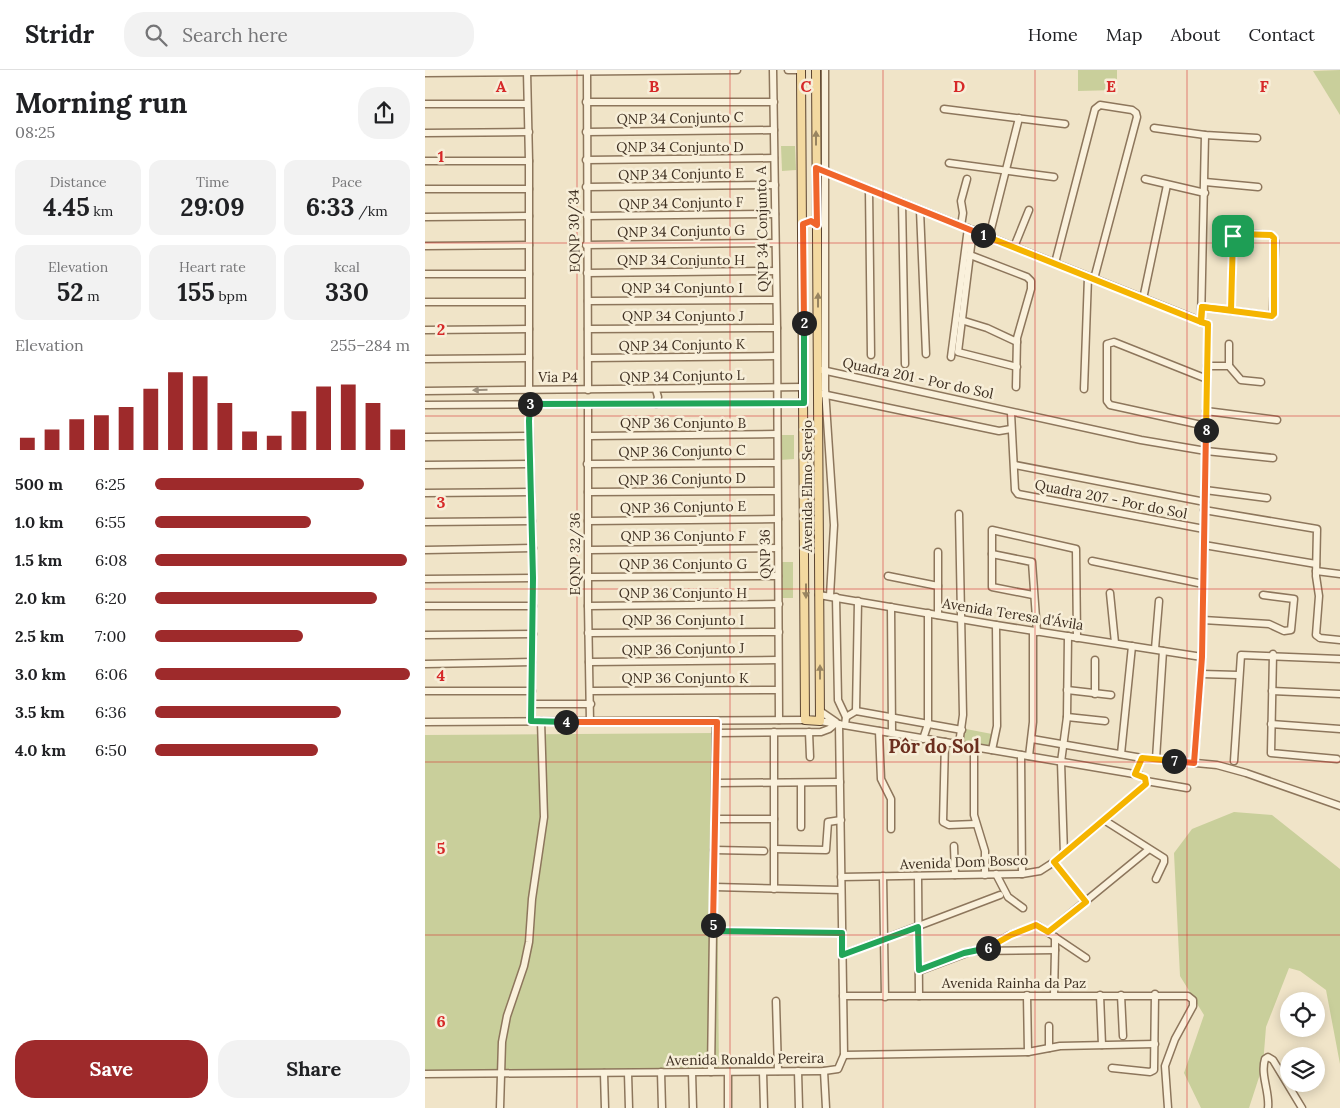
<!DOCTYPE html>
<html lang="en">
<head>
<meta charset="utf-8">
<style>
  body { margin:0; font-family:Lora,serif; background:#f2f2f2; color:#202124; height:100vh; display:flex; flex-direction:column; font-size:19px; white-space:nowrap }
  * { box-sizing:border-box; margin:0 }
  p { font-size:16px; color:#757577 }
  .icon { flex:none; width:28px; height:28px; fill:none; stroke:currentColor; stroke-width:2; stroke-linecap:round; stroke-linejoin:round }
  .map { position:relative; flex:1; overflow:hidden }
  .side { display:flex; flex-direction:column; background:#fff; width:425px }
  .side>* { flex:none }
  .controls { position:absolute; left:855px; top:922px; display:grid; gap:10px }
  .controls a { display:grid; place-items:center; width:45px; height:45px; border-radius:50%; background:#fff; box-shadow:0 2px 12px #0003; font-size:25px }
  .pin { position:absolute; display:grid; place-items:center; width:42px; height:42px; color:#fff; margin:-21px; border-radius:10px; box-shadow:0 2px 8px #0006 }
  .km { position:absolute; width:25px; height:25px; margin:-12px; border-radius:50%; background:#222; color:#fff; font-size:14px; line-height:25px; text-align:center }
  .round { display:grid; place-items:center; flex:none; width:52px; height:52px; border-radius:20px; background:#f2f2f2 }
  .headline { display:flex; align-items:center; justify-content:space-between; height:85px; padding:0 15px }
  h1 { font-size:28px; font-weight:700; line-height:38px }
  .stats { display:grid; grid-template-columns:repeat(3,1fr); gap:8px; height:85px; padding:5px 15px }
  .stats div { display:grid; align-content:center; border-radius:12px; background:#f2f2f2; text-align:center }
  .stats b { font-size:25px; font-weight:700 }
  .stats small { font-size:14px; font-weight:400 }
  .stats p { font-size:14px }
  .chart { height:140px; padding:10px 15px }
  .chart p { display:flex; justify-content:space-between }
  .chart svg { width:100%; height:90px; margin-top:5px; stroke:#9e2a2b; stroke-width:6 }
  .primary-button { display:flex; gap:10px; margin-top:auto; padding:10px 15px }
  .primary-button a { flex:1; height:58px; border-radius:20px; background:#9e2a2b; color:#fff; font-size:20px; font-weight:700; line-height:58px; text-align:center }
  .primary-button a+a { background:#f2f2f2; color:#202124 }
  ul { padding:0 15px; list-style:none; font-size:16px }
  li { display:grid; grid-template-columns:80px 60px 1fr; align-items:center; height:38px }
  li i { height:12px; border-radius:6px; background:#9e2a2b }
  header { display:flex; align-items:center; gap:30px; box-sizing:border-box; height:70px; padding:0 25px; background:#fff; border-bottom:1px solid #e0e0e0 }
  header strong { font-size:24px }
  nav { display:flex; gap:28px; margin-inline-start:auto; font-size:18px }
  .search { width:350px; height:45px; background:#f2f2f2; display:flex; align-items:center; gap:12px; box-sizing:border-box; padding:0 18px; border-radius:20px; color:#757577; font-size:19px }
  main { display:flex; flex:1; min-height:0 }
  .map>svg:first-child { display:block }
</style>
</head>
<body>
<header>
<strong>Stridr</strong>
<div class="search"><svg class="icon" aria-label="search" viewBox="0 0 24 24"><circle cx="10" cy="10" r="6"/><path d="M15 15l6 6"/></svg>Search here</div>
<nav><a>Home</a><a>Map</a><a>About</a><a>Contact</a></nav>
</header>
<main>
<section class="side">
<div class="headline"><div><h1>Morning run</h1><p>08:25</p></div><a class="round"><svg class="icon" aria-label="share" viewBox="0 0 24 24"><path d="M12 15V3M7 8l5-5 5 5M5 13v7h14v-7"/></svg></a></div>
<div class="stats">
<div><p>Distance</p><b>4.45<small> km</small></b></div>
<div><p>Time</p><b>29:09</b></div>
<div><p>Pace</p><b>6:33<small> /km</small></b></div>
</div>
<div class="stats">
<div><p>Elevation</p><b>52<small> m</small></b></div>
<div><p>Heart rate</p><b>155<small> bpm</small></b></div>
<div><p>kcal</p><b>330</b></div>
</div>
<div class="chart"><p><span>Elevation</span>255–284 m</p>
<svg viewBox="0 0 160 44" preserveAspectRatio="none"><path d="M5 44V38M15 44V34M25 44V29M35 44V27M45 44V23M55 44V14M65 44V6M75 44V8M85 44V21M95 44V35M105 44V37M115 44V25M125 44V13M135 44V12M145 44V21M155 44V34"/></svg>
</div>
<ul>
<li><b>500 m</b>6:25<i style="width:82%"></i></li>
<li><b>1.0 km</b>6:55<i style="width:61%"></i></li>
<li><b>1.5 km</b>6:08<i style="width:99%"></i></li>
<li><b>2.0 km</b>6:20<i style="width:87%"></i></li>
<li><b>2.5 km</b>7:00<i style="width:58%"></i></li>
<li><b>3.0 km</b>6:06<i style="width:100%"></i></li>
<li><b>3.5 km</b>6:36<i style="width:73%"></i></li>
<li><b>4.0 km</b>6:50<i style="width:64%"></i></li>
</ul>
<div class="primary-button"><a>Save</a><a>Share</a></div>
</section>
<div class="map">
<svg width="915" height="1038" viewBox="0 0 915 1038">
  <rect width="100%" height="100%" fill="#f0e4c8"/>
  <g fill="#c9cf9b">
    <path d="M653 0H692V20L653 21Z"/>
    <path d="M915 0V45L888 1Z"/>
    <path d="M356 76H370L371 100 357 101Z"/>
    <path d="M354 365H369V389L355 390Z"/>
    <rect x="357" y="492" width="11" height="36"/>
    <path d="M541 659 567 664 564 676 537 671Z"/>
    <path d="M291 663 294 1002 0 1000V665Z"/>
    <path d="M809 742 847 745 915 799V994L901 920 875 901 864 898 841 957 838 995 824 1038H776L759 1003 779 945 755 906 749 783 767 759Z"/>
  </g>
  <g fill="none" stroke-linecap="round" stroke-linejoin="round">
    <g stroke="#8d765c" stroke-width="9">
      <g id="minor">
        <path d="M348 0 352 258 354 650"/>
        <path d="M363 0H374"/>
        <path d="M400 0V319L409 455 405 526"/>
        <path d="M102 1 104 91V319"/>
        <path d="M162 1 163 320"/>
        <path d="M0 3 312 0"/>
        <path d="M161 32H349"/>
        <path d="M0 34H102"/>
        <path d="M519 39 640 54"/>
        <path d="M729 58 780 65 832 68"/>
        <path d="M161 62 349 60"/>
        <path d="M0 63 104 62"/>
        <path d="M161 90 349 88"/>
        <path d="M0 91H104"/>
        <path d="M524 93 629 107"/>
        <path d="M391 98 783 254 777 587 769 693"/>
        <path d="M720 109 780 123"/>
        <path d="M780 112 833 117"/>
        <path d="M161 117 350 115"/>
        <path d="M0 119H104"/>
        <path d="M444 119 446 285"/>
        <path d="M477 132 480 294"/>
        <path d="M495 140 501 284"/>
        <path d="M162 146 350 144"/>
        <path d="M0 147 104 146"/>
        <path d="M536 156 538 143 536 131 542 109"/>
        <path d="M548 160 533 282 592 297"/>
        <path d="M564 167 594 48"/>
        <path d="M161 175 350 173"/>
        <path d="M0 176 104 175"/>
        <path d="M589 177 604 140"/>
        <path d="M545 185 602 207 606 211V219L592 268 591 317"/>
        <path d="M630 193 670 39 675 35 707 40 711 43 712 47 669 209"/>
        <path d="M162 203 350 201"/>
        <path d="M0 204H104"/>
        <path d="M718 229 742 115"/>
        <path d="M163 231 351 230"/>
        <path d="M0 232H103"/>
        <path d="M777 237 847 246 848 245 850 171 846 165 811 163 808 166 806 241"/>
        <path d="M536 250 562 258 592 272"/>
        <path d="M776 252 780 65"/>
        <path d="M163 259 352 258"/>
        <path d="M0 260 104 259"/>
        <path d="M804 274V296"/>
        <path d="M526 287 543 158"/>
        <path d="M163 288 351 286"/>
        <path d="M0 289 104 288"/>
        <path d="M782 296H804L816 310 836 312"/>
        <path d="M397 300 716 370 781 381 848 388"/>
        <path d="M659 319 663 207"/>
        <path d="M0 321 379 317"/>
        <path d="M397 324 574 361 586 359"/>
        <path d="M104 334 108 508 106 651"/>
        <path d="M163 334V536L165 652"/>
        <path d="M231 334 233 327 231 320"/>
        <path d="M0 335 379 333"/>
        <path d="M781 341 852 350"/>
        <path d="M586 343 590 420 593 424 779 459"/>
        <path d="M781 356 685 335 682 331V274L689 272 782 309"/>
        <path d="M164 366 352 364"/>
        <path d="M0 367 104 366"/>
        <path d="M162 394 352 393"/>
        <path d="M0 395 105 394"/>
        <path d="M590 395 780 432"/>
        <path d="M780 420 842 428"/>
        <path d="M163 422 352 421"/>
        <path d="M0 423 106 422"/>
        <path d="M779 440 892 459 891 506 894 526 891 565 895 568 915 570"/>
        <path d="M163 451 353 449"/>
        <path d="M0 452 107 451"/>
        <path d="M779 475 891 494"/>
        <path d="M0 480 108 478"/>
        <path d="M164 480 353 478"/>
        <path d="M513 482V545"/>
        <path d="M567 484 607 492 612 562"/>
        <path d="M667 491 778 514"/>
        <path d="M891 501 915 504"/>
        <path d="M463 506 513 516"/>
        <path d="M163 507 353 506"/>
        <path d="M0 509 108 508"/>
        <path d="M685 523 690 573"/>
        <path d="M394 525 571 555 777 587"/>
        <path d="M608 525 567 517V460L651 479 652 568"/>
        <path d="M411 527 413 630 421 647 420 655"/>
        <path d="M0 536H108"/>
        <path d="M163 536 354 534"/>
        <path d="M466 537 467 663"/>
        <path d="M778 550 844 554 859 561 866 560 869 529 838 525"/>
        <path d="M163 563 354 562"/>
        <path d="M0 565 108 564"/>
        <path d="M730 579 734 531"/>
        <path d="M848 584 846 683 912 689"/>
        <path d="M670 590V624"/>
        <path d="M164 592 353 590"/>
        <path d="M0 594 107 592"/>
        <path d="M776 604 813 605"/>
        <path d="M642 620 686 625"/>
        <path d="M0 621H107"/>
        <path d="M166 621 353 620"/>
        <path d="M847 621 915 624"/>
        <path d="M107 634H166"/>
        <path d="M395 641 411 652"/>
        <path d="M431 641 433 531"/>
        <path d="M421 647 431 641 537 660"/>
        <path d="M642 647 680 651"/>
        <path d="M395 651 715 705 721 711V714L629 792 615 801 597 804 416 807"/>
        <path d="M0 652 380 650"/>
        <path d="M846 654 915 659"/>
        <path d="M454 661 456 709 466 729V759"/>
        <path d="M384 662 385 687"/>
        <path d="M291 663 396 662 404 659 410 654"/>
        <path d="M498 669 503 654V543"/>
        <path d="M607 669 717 688 792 695 821 703 915 736"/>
        <path d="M520 672 518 752 524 755 550 754"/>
        <path d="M534 674 538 645 534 444"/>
        <path d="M549 677V745L560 781V805"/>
        <path d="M567 680 572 656 571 555"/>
        <path d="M696 684 707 576"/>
        <path d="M596 685 597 804"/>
        <path d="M604 686 608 652V561"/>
        <path d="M731 689 738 581"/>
        <path d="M809 691 816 585 915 589"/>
        <path d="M710 704 717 688"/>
        <path d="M721 711 762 718"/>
        <path d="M291 713 415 712"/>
        <path d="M290 749H349"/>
        <path d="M679 750 739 788V792L731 809"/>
        <path d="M376 757V713"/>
        <path d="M529 776 530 805"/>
        <path d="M349 779 401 780 403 752 416 750"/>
        <path d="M289 780 339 781"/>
        <path d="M639 784 636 692 642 647 643 566"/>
        <path d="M629 792 661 832"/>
        <path d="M571 804 583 827 598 838"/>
        <path d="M458 806 460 927"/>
        <path d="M493 806 494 926"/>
        <path d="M289 817 416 820"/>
        <path d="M349 819V662"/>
        <path d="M288 861 417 863"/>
        <path d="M623 862 723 780"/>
        <path d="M561 879 585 865 612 855 661 888"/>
        <path d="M417 885 575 825"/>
        <path d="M494 901 547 881 630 880V867"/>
        <path d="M602 925 603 982"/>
        <path d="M629 925 630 880"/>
        <path d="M675 925 677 975"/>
        <path d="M696 925 698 966"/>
        <path d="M418 926H763L768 930V936L750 969 740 996 743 1038"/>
        <path d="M351 931 353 1001"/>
        <path d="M624 956V978"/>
        <path d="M419 985 603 982 635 976 730 974"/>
        <path d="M687 998 725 1002 729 1000 730 924"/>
        <path d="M373 1001 374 1038"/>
        <path d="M399 1001 401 1038"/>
        <path d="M236 1002 237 1038"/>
        <path d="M267 1002 268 1038"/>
        <path d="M286 1002 291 651"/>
        <path d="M303 1002V1038"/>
        <path d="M338 1002 339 1038"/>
        <path d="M179 1003 180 1038"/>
        <path d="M203 1003 204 1038"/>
        <path d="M0 1004 399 1001 413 999 419 985 414 654"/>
        <path d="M75 1038 77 972 82 946 99 896 104 872 107 829 119 747 116 651"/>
        <path d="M843 1038C845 1022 835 1005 840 989L843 987 848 990 877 1038"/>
      </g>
    </g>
    <g stroke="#5b4430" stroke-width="10">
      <path id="major" d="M376 0 380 650 395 651 391 0"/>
    </g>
    <use href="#minor" stroke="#faf1dc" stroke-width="6"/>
    <use href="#major" stroke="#f3d9a0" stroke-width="8"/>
  </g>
  <defs><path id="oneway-solid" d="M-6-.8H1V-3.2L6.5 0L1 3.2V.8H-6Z" transform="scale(1.25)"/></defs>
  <g fill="#988460">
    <use href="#oneway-solid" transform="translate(391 68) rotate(-90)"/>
    <use href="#oneway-solid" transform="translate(393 230) rotate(-90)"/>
    <use href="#oneway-solid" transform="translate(381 521) rotate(90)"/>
    <use href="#oneway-solid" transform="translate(395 602) rotate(-90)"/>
  </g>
  <use fill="#9c907e" href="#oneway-solid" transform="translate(55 320) rotate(179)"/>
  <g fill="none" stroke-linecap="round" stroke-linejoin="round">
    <g stroke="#fff" stroke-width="10">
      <path id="split-1" d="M558 165 776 252 777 237 806 240 808 166"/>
    </g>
    <g stroke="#fff" stroke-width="10">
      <path id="split-2" d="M379 253 378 154 386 151 392 155 391 98 558 165"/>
    </g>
    <g stroke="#fff" stroke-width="10">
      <path id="split-3" d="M105 334 379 333V253"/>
    </g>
    <g stroke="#fff" stroke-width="10">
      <path id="split-4" d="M105 334 104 351 108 508 106 651 141 652"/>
    </g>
    <g stroke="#fff" stroke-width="10">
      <path id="split-5" d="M141 652H292L288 855"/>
    </g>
    <g stroke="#fff" stroke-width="10">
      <path id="split-6" d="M288 855V861L417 863V885L493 857 494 900 539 883 563 878"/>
    </g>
    <g stroke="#fff" stroke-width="10">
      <path id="split-7" d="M563 878 586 865 611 855 623 862 661 832 629 792 721 714 720 708 710 704 717 688 749 691"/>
    </g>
    <g stroke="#fff" stroke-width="10">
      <path id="split-8" d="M749 691 769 693 777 587 781 360"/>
    </g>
    <g stroke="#fff" stroke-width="10">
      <path id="split-9" d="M781 360 783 254 776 252 777 237 847 246 849 244V168L846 165 811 164 808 166"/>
    </g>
    <use href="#split-1" stroke="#f5b400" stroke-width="6"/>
    <use href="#split-2" stroke="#f0652b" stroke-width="6"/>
    <use href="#split-3" stroke="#22a559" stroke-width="6"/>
    <use href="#split-4" stroke="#22a559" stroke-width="6"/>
    <use href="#split-5" stroke="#f0652b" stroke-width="6"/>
    <use href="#split-6" stroke="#22a559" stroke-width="6"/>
    <use href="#split-7" stroke="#f5b400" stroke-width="6"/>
    <use href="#split-8" stroke="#f0652b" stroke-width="6"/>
    <use href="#split-9" stroke="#f5b400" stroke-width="6"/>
  </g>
  <path fill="none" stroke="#d62828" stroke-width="1" stroke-opacity="0.55" d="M152 0V1038M305 0V1038M458 0V1038M610 0V1038M762 0V1038M0 173H915M0 346H915M0 519H915M0 692H915M0 865H915"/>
  <g text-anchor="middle" stroke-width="5" stroke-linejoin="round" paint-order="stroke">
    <g font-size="14" fill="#3d2e20" stroke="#f7eed8">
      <text transform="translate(255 48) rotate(-1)" y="5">QNP 34 Conjunto C</text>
      <text x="255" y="82">QNP 34 Conjunto D</text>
      <text transform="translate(256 104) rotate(-1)" y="5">QNP 34 Conjunto E</text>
      <text transform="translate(256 133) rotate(-1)" y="5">QNP 34 Conjunto F</text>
      <text transform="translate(337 159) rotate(-91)" y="5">QNP 34 Conjunto A</text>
      <text transform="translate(149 161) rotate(-91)" y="5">EQNP 30/34</text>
      <text transform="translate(256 161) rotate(-1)" y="5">QNP 34 Conjunto G</text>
      <text x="256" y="195">QNP 34 Conjunto H</text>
      <text x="257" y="223">QNP 34 Conjunto I</text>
      <text x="258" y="251">QNP 34 Conjunto J</text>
      <text transform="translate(257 275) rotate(-1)" y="5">QNP 34 Conjunto K</text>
      <text transform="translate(257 306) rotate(-1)" y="5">QNP 34 Conjunto L</text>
      <text transform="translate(133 307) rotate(1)" y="5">Via P4</text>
      <text transform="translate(493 308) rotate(12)" y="5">Quadra 201 - Por do Sol</text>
      <text x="258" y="358">QNP 36 Conjunto B</text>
      <text transform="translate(257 381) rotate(-1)" y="5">QNP 36 Conjunto C</text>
      <text transform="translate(257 409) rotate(-1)" y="5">QNP 36 Conjunto D</text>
      <text transform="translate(382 416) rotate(-90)" y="5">Avenida Elmo Serejo</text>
      <text transform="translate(686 429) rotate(11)" y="5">Quadra 207 - Por do Sol</text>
      <text transform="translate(258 437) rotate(-1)" y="5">QNP 36 Conjunto E</text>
      <text x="258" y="471">QNP 36 Conjunto F</text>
      <text transform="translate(150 484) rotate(-90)" y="5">EQNP 32/36</text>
      <text transform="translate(340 484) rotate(-91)" y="5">QNP 36</text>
      <text x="258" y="499">QNP 36 Conjunto G</text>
      <text x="258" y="528">QNP 36 Conjunto H</text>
      <text transform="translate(588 544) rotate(9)" y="5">Avenida Teresa d'Ávila</text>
      <text x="258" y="555">QNP 36 Conjunto I</text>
      <text transform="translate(258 579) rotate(-1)" y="5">QNP 36 Conjunto J</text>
      <text x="260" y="613">QNP 36 Conjunto K</text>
      <text transform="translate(539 792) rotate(-2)" y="5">Avenida Dom Bosco</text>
      <text x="589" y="918">Avenida Rainha da Paz</text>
      <text transform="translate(320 989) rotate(-1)" y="5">Avenida Ronaldo Pereira</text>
    </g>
    <g font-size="19" font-weight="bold" fill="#6b2e1e" stroke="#f7eed8">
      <text x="509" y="683">Pôr do Sol</text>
    </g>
  </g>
  <g font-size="16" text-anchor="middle" font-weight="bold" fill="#d62828" stroke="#f7eed8" stroke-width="5" stroke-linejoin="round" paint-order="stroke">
    <text x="76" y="22">A</text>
    <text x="229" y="22">B</text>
    <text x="381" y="22">C</text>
    <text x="534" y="22">D</text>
    <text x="686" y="22">E</text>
    <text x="839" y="22">F</text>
    <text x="16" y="92">1</text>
    <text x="16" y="265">2</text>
    <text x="16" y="438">3</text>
    <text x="16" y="611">4</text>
    <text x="16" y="784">5</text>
    <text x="16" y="957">6</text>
  </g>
</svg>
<div class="controls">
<a><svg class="icon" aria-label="locate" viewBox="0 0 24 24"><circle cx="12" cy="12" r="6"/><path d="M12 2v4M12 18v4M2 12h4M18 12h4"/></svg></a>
<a><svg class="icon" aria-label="layers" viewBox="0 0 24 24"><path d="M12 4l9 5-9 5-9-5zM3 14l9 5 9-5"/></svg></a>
</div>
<div class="pin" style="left:808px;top:166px;background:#1e9e55"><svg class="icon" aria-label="arrive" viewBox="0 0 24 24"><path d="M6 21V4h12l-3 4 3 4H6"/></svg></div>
<b class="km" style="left:558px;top:165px">1</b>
<b class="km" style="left:379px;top:253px">2</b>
<b class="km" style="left:105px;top:334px">3</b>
<b class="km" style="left:141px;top:652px">4</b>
<b class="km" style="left:288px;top:855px">5</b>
<b class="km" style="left:563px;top:878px">6</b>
<b class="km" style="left:749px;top:691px">7</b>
<b class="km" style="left:781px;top:360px">8</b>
</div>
</main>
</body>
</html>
